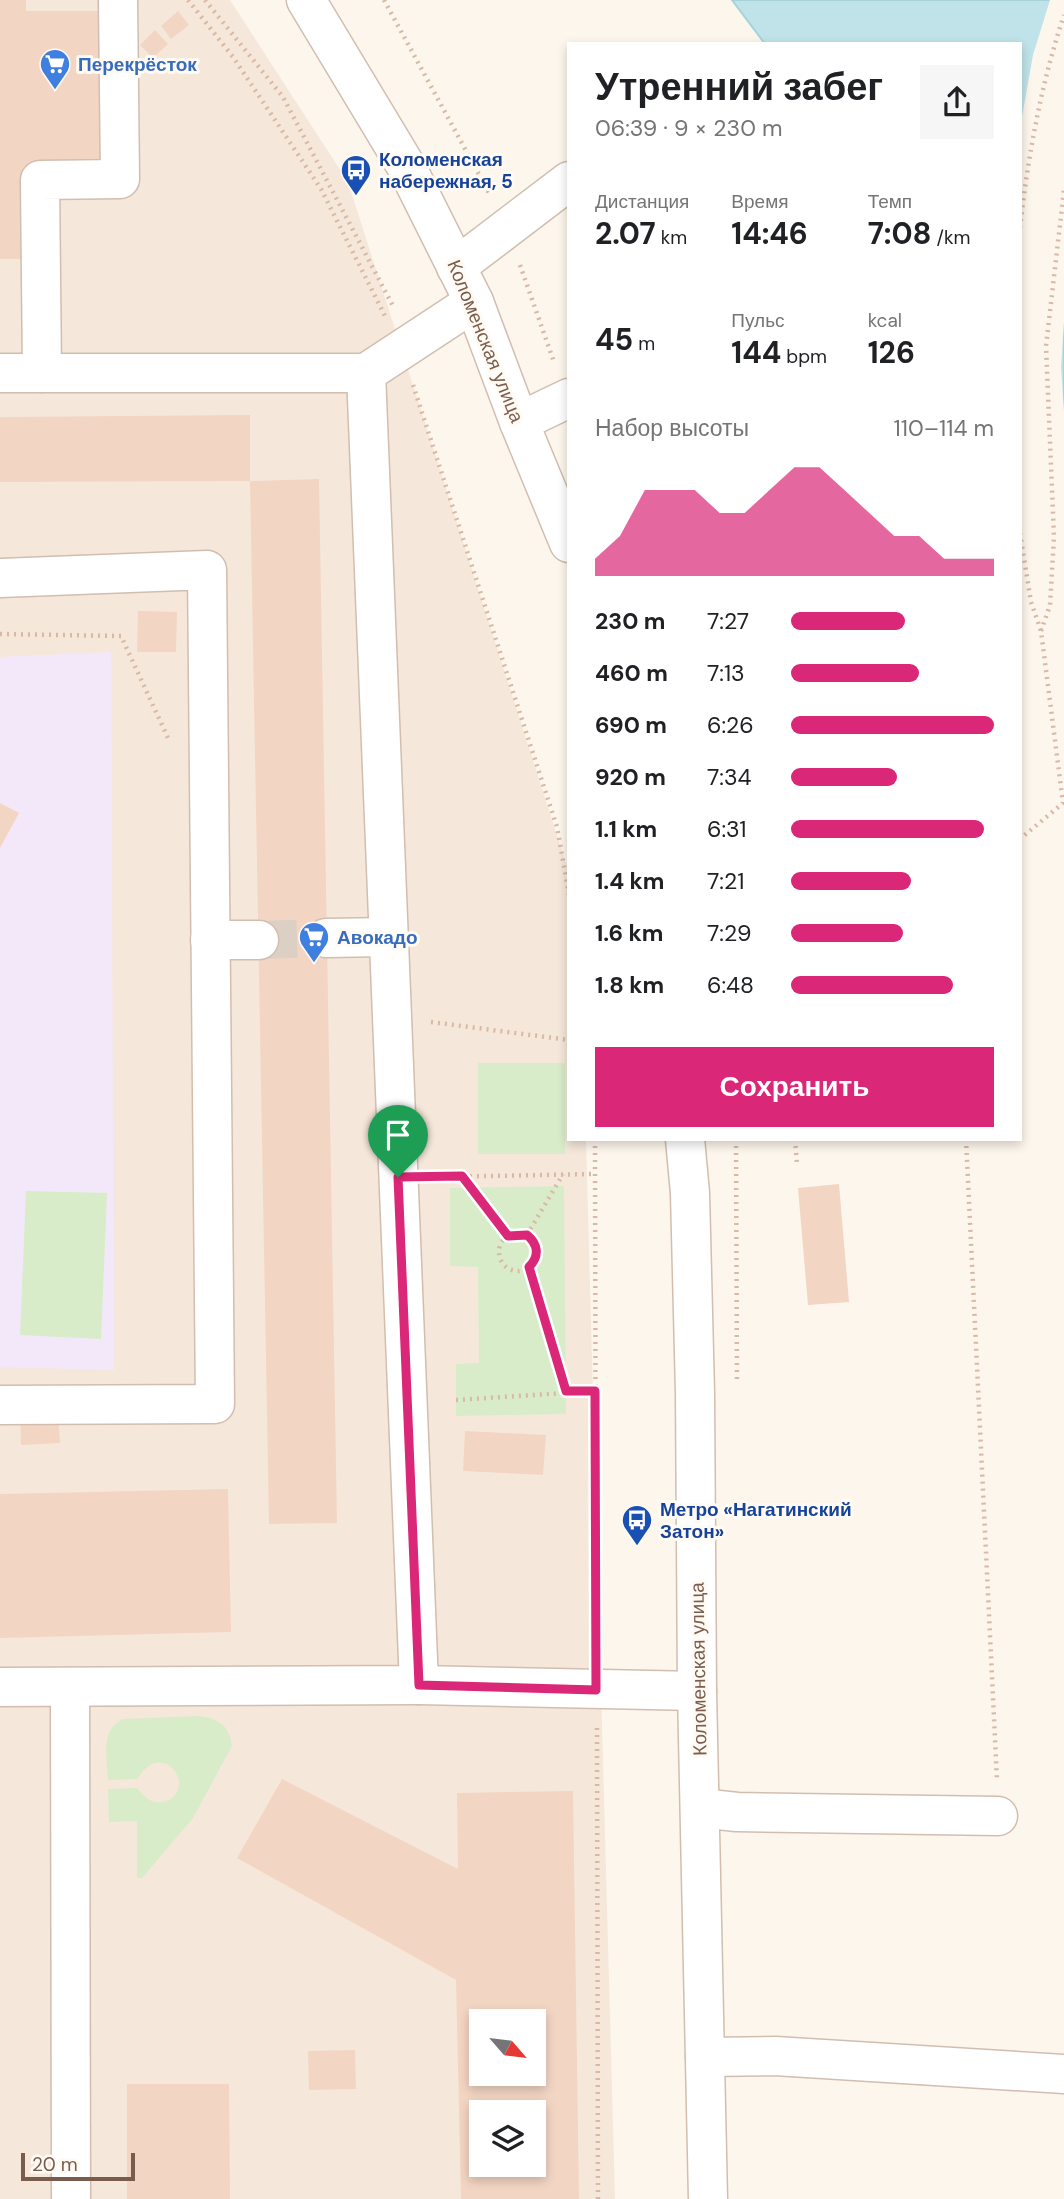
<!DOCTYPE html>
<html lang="ru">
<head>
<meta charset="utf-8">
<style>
  body { margin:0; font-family:"DM Sans",sans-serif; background:#f6f6f6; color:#202124; height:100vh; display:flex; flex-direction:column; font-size:26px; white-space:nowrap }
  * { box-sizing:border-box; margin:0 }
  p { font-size:23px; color:#757577 }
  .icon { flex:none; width:38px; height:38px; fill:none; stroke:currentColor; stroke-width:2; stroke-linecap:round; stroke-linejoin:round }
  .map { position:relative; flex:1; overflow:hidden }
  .sheet { position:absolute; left:567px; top:42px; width:455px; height:1099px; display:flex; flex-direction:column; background:#fff; border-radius:0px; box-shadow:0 4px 10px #0003 }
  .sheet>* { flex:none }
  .needle { width:46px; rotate:118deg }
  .fabs { position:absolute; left:469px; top:2009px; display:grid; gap:14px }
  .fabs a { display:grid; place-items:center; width:77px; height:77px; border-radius:0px; background:#fff; box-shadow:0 4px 10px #0003; font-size:35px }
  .scale { position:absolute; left:21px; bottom:18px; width:114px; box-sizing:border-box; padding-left:7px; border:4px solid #7a5c4d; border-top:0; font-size:19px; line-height:24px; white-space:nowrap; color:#7a5c4d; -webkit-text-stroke:5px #fffaf3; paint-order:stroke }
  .pin { position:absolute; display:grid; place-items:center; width:60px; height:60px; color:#fff; margin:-72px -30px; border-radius:50% 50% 50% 0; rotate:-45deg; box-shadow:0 0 7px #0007 }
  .pin .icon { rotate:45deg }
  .round { display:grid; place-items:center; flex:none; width:74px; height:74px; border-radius:0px; background:#f6f6f6 }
  .head { display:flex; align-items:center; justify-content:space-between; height:119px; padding:0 28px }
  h1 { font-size:38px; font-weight:700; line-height:52px }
  .figures { display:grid; grid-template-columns:repeat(3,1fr); gap:10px; height:119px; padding:7px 28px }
  .figures div { display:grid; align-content:center }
  .figures b { font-size:30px; font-weight:700 }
  .figures small { font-size:19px; font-weight:400 }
  .figures p { font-size:19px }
  .chart { height:196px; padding:14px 28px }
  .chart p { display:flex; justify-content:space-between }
  .chart svg { width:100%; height:126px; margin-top:7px; fill:#db2777; opacity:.7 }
  .cta { display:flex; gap:14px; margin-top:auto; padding:14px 28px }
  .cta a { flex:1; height:80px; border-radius:0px; background:#db2777; color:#fff; font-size:28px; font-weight:700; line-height:80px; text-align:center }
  ul { padding:0 28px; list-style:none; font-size:23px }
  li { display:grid; grid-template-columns:112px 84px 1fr; align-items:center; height:52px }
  li i { height:18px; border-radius:9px; background:#db2777 }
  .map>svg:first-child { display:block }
</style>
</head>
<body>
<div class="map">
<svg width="1064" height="2199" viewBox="0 0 1064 2199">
  <rect width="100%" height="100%" fill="#fdf6ec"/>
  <path fill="#f5e8da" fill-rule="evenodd" d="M0 0H230L348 182 569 873V1139H586L615 2199H0ZM481 2021H534V2074H481ZM481 2112H534V2165H481Z"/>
  <path fill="#f3e8fa" d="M111 652 114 1370 0 1367V657Z"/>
  <g fill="#d8ecc9">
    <rect x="478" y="1063" width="87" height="91"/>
    <path d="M564 1186 566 1414 456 1416V1364L479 1363 478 1267 450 1266V1188Z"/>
    <path d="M26 1191 107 1193 101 1339 20 1335Z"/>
    <path d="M199 1716C219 1719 229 1725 232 1746L193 1818 142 1878H137V1821L109 1822 108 1789 137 1788C144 1797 153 1806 166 1801 198 1789 164 1736 137 1779L108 1780C107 1757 100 1730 123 1719Z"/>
  </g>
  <path fill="#bfe3e8" stroke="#a5d3da" stroke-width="2" d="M732 0H1064V529L1020 475V44H765Z"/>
  <path fill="#fdf6ec" d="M1050 0H1064V322L1061 367 1064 411V533L1020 481V128L1033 55Z"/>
  <g fill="#f3d5c3" fill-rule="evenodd">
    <path d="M0 0H26V11H109V171H27V259H0Z"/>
    <path d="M178 11 189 25 171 39 161 26Z"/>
    <path d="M155 30 168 44 153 58 140 45Z"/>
    <path d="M250 415V481L0 482V417Z"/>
    <path d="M319 479 337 1523 269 1524 250 481Z"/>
    <path d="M138 611 177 612 176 652H137Z"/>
    <path d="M0 803 19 813 0 848Z"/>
    <path d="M839 1184 849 1302 808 1305 798 1188Z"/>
    <path d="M58 1410 60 1443 21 1445 20 1413Z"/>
    <path d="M465 1431 546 1435 543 1475 463 1471Z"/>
    <path d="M228 1489 231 1632 0 1638V1494Z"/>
    <path d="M282 1779 458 1869 457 1793 573 1791 579 2199H461L456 1980 237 1858ZM481 2021H534V2074H481ZM481 2112H534V2165H481Z"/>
    <path d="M355 2050 356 2089 309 2090 308 2051Z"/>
    <path d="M127 2084H229L230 2199H127Z"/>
  </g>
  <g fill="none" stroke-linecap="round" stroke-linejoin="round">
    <path stroke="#dcd0c4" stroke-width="38" stroke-dasharray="38 19" stroke-linecap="butt" d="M259 940 326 938"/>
    <g stroke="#d1beb0" stroke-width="41">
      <g id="minor">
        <path d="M306 0 406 166 474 302 519 422 569 543"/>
        <path d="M456 267 569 181"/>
        <path d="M0 373H366L474 302"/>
        <path d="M42 373 40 180 120 179 118 0"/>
        <path d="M519 422 569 398"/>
        <path d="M0 578 207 570 215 1404 0 1405"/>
        <path d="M326 938 389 937"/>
        <path d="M210 940H259"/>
        <path d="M685 1139 690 1193 695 1393 697 1691 708 2199"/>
        <path d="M419 1685 697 1691"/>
        <path d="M0 1687 419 1685 366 373"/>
        <path d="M70 1687 71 2199"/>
        <path d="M700 1808 737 1812 998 1816"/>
        <path d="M705 2057 775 2056 1064 2074"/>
      </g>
    </g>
    <g stroke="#d9b8a5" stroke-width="4.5" stroke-dasharray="2 5" stroke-linecap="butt">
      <path d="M188 0 233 57 321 189 385 316"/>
      <path d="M205 0 283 97 394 308"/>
      <path d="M384 0 489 193"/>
      <path d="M1020 228C1028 156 1041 84 1064 15"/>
      <path d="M520 265 554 362"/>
      <path d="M413 385 557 827 569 895"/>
      <path d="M1020 533 1031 602 1041 631 1063 803 1020 839"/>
      <path d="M1041 631 1050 605 1054 537 1046 346 1064 190"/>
      <path d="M0 634 121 636 168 738"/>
      <path d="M431 1022 569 1040"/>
      <path d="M595 1139 596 1649"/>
      <path d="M736 1139 737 1383"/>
      <path d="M795 1139 797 1164"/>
      <path d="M966 1139 997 1780"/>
      <path d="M435 1177 595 1174"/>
      <path d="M463 1177 508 1236"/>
      <circle cx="518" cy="1252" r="19"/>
      <path d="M527 1235 563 1174"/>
      <path d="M529 1267 566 1391"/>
      <path d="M456 1400 595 1391"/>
      <path d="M597 1728 598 2199"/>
    </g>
    <use href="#minor" stroke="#fff" stroke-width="38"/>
  </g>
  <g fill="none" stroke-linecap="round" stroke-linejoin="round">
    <g stroke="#fff" stroke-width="14">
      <path id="route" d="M462 1176 508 1236 527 1235C538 1244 540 1256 529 1267L566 1391H595L596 1690 419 1685 398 1177Z"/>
    </g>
    <use href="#route" stroke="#db2777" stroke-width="9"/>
  </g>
  <defs>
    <g id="supermarket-pin" transform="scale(1.575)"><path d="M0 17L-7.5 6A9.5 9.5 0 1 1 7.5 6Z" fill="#3f7fe0" stroke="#fffaf3"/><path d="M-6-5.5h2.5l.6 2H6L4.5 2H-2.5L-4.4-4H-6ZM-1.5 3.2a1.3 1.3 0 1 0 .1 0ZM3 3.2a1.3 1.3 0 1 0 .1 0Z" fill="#fff"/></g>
    <g id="bus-pin" transform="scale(1.575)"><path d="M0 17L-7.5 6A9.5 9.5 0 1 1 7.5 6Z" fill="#1a4fb4" stroke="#fffaf3"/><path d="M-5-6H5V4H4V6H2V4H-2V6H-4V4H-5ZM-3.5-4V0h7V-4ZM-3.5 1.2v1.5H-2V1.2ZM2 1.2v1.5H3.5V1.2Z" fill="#fff"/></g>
  </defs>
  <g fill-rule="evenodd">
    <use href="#supermarket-pin" x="55" y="64"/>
    <use href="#bus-pin" x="356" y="170"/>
    <use href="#supermarket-pin" x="314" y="937"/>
    <use href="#bus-pin" x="637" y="1520"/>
  </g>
  <g text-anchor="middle" stroke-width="6" stroke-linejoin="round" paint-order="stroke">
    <g font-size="19" font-weight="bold" fill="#366cbe" stroke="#fffaf3" text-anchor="start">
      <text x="78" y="71">Перекрёсток</text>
      <text x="337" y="944">Авокадо</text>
    </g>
    <g font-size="19" font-weight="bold" fill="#164399" stroke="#fffaf3" text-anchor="start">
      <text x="379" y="166">Коломенская<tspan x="379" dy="22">набережная, 5</tspan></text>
      <text x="660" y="1516">Метро «Нагатинский<tspan x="660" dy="22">Затон»</tspan></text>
    </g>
    <g font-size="19" fill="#7a5c4d" stroke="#fffaf3">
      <text transform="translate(486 341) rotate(68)" y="7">Коломенская улица</text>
      <text transform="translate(698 1669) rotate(-91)" y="7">Коломенская улица</text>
    </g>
  </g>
</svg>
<div class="fabs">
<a><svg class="needle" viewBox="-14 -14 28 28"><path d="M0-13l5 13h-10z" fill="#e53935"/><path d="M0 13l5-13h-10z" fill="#757577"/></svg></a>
<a><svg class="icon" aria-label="layers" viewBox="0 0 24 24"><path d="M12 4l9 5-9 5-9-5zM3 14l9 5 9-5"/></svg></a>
</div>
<div class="scale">20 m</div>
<div class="pin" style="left:398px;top:1177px;background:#1e9e55"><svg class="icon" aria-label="arrive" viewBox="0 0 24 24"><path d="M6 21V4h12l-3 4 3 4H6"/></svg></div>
<section class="sheet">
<div class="head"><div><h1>Утренний забег</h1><p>06:39 · 9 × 230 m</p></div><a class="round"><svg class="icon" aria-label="share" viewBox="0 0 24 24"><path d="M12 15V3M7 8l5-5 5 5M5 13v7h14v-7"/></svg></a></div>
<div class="figures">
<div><p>Дистанция</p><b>2.07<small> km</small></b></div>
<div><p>Время</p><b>14:46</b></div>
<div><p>Темп</p><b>7:08<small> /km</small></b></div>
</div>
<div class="figures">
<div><b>45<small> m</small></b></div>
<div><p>Пульс</p><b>144<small> bpm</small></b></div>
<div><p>kcal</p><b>126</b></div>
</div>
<div class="chart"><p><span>Набор высоты</span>110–114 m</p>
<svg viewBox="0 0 160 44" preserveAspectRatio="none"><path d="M0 44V38L10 30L20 14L30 14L40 14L50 22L60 22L70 14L80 6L90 6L100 14L110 22L120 30L130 30L140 38L150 38L160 38V44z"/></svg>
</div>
<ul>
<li><b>230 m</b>7:27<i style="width:56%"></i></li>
<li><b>460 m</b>7:13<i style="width:63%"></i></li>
<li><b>690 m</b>6:26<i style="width:100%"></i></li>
<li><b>920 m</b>7:34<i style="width:52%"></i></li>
<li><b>1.1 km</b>6:31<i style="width:95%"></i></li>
<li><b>1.4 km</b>7:21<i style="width:59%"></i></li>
<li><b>1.6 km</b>7:29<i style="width:55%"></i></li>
<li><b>1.8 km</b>6:48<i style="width:80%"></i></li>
</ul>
<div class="cta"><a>Сохранить</a></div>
</section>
</div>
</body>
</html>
